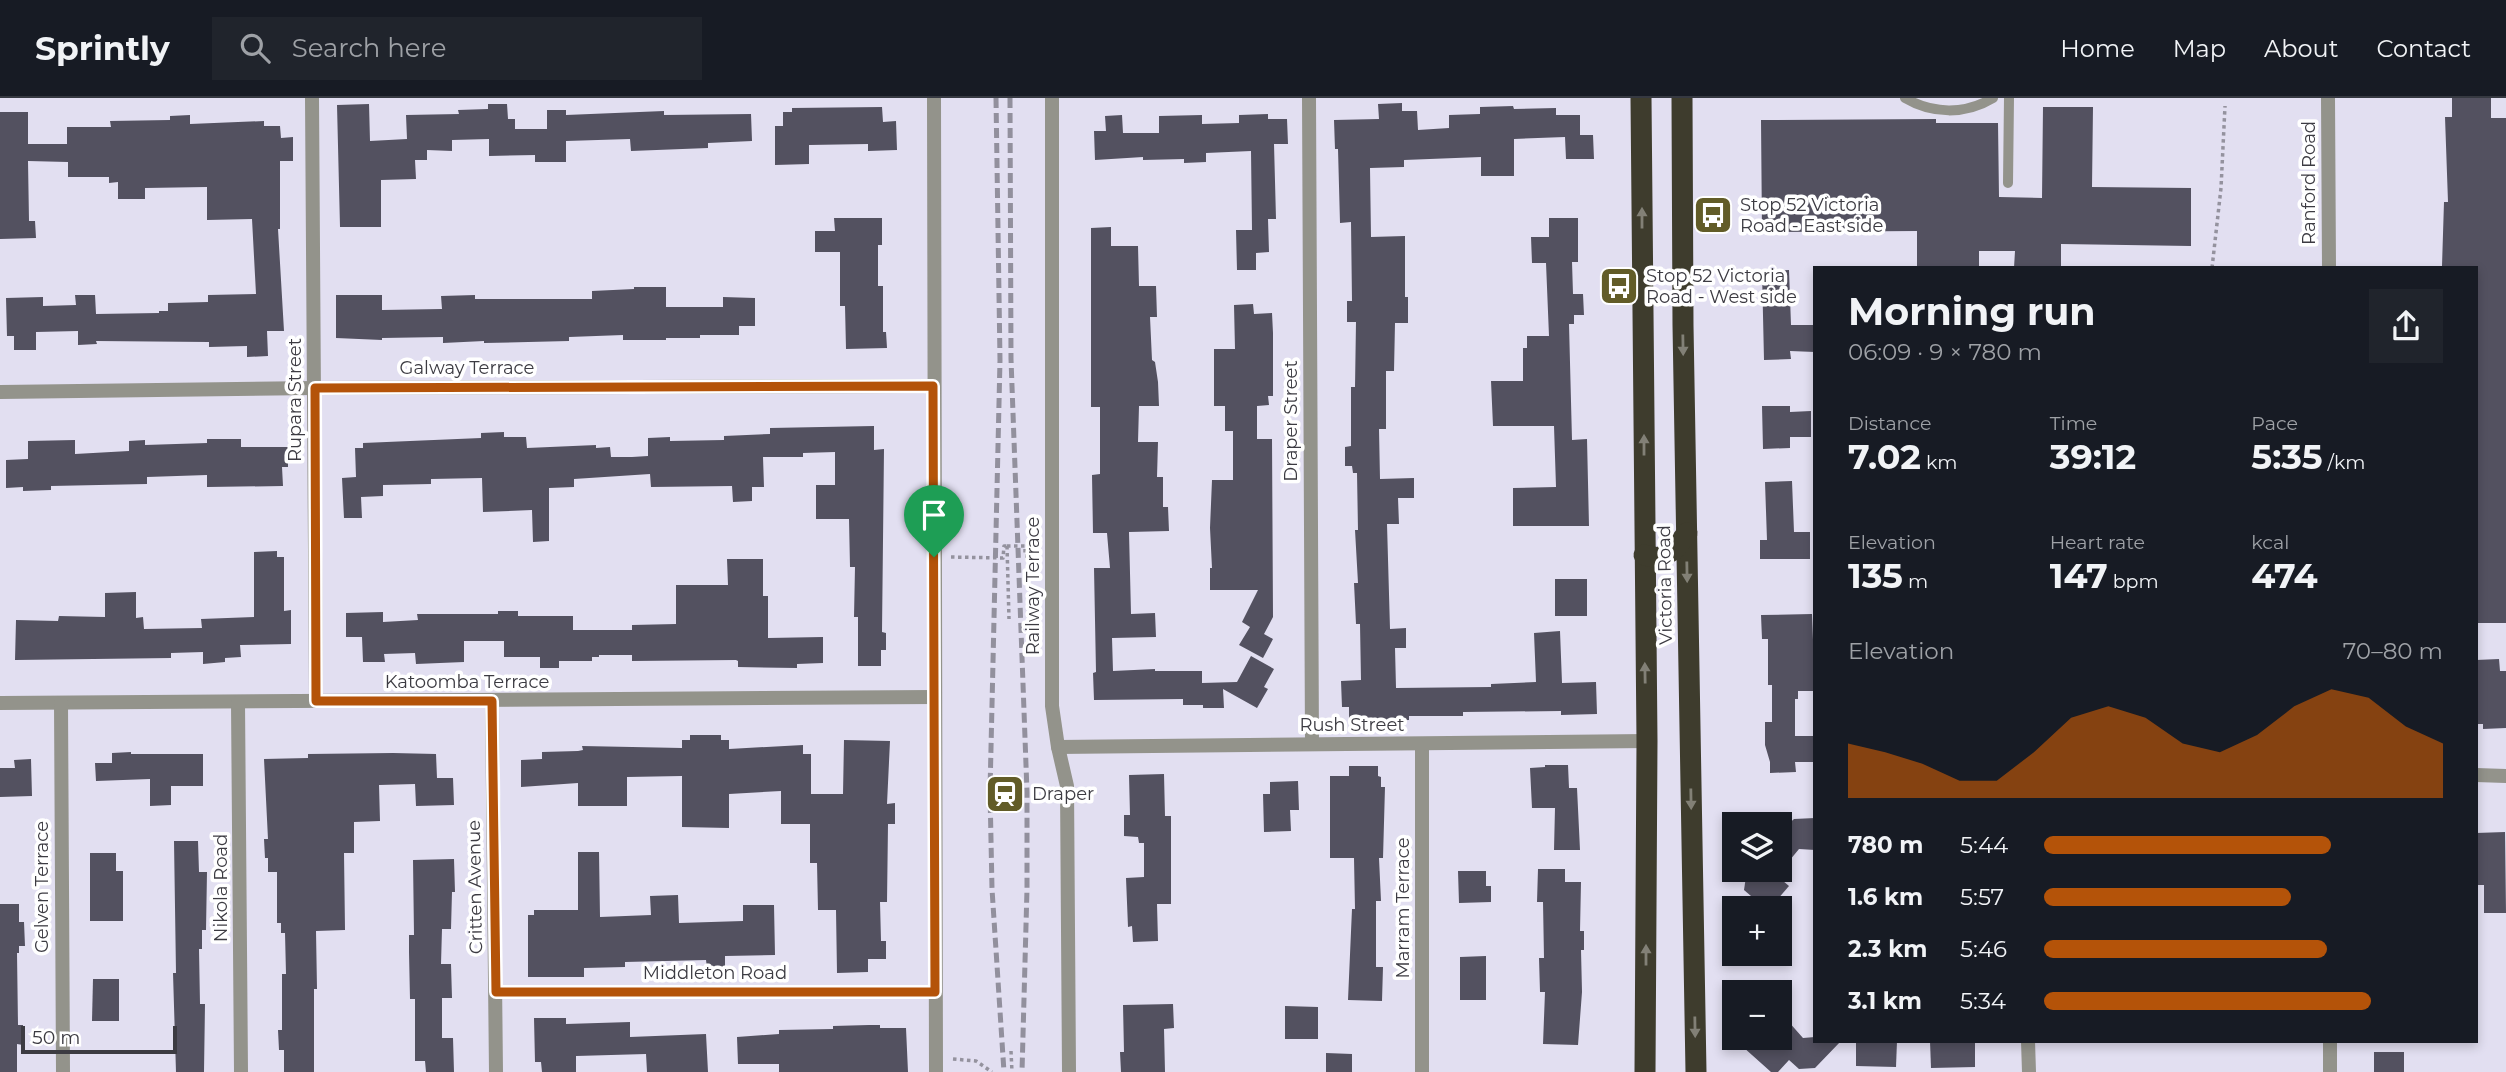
<!DOCTYPE html>
<html lang="en">
<head>
<meta charset="utf-8">
<style>
  body { margin:0; font-family:Montserrat,sans-serif; background:#20242c; color:#f1f3f6; height:100vh; display:flex; flex-direction:column; font-size:26px; white-space:nowrap }
  * { box-sizing:border-box; margin:0 }
  p { font-size:23px; color:#9ea1a6 }
  .icon { flex:none; width:38px; height:38px; fill:none; stroke:currentColor; stroke-width:2; stroke-linecap:round; stroke-linejoin:round }
  .map { position:relative; flex:1; overflow:hidden }
  .panel { position:absolute; left:1813px; top:168px; width:665px; height:777px; display:flex; flex-direction:column; background:#171b24; border-radius:0px; box-shadow:0 4px 10px #0003 }
  .panel>* { flex:none }
  .tools { position:absolute; left:1722px; top:714px; display:grid; gap:14px }
  .tools a { display:grid; place-items:center; width:70px; height:70px; border-radius:0px; background:#171b24; box-shadow:0 4px 10px #0003; font-size:35px }
  .scale { position:absolute; left:21px; bottom:18px; width:156px; box-sizing:border-box; padding-left:7px; border:4px solid #3c3b42; border-top:0; font-size:19px; line-height:24px; white-space:nowrap; color:#3c3b42; -webkit-text-stroke:5px #fff; paint-order:stroke }
  .pin { position:absolute; display:grid; place-items:center; width:60px; height:60px; color:#fff; margin:-72px -30px; border-radius:50% 50% 50% 0; rotate:-45deg; box-shadow:0 0 7px #0007 }
  .pin .icon { rotate:45deg }
  .round { display:grid; place-items:center; flex:none; width:74px; height:74px; border-radius:0px; background:#20242c }
  .summary { display:flex; align-items:center; justify-content:space-between; height:119px; padding:0 35px }
  h1 { font-size:38px; font-weight:700; line-height:52px }
  .figures { display:grid; grid-template-columns:repeat(3,1fr); gap:10px; height:119px; padding:7px 35px }
  .figures div { display:grid; align-content:center }
  .figures b { font-size:35px; font-weight:700 }
  .figures small { font-size:19px; font-weight:400 }
  .figures p { font-size:19px }
  .chart { height:196px; padding:14px 35px }
  .chart p { display:flex; justify-content:space-between }
  .chart svg { width:100%; height:126px; margin-top:7px; fill:#b45309; opacity:.7 }
  ul { padding:0 35px; list-style:none; font-size:23px }
  li { display:grid; grid-template-columns:112px 84px 1fr; align-items:center; height:52px }
  li i { height:18px; border-radius:9px; background:#b45309 }
  header { display:flex; align-items:center; gap:42px; box-sizing:border-box; height:98px; padding:0 35px; background:#171b24; border-bottom:2px solid #363941 }
  header strong { font-size:33px }
  nav { display:flex; gap:38px; margin-inline-start:auto; font-size:24px }
  .search { width:490px; height:63px; background:#20242c; display:flex; align-items:center; gap:18px; box-sizing:border-box; padding:0 24px; border-radius:0px; color:#9ea1a6; font-size:26px }
  .map>svg:first-child { display:block }
</style>
</head>
<body>
<header>
<strong>Sprintly</strong>
<div class="search"><svg class="icon" aria-label="search" viewBox="0 0 24 24"><circle cx="10" cy="10" r="6"/><path d="M15 15l6 6"/></svg>Search here</div>
<nav><a>Home</a><a>Map</a><a>About</a><a>Contact</a></nav>
</header>
<div class="map">
<svg width="2506" height="974" viewBox="0 0 2506 974">
  <rect width="100%" height="100%" fill="#e2dff1"/>
  <g fill="#535160">
    <path d="M2452 0H2491V20H2506V525H2476V170L2442 168 2444 104H2448L2445 19H2452Z"/>
    <path d="M1402 5V13H1417L1418 32 1449 30V17L1480 16V9L1513 8 1514 11 1556 10V17H1580V37H1593L1594 61H1566L1565 39 1514 41V78H1481V59L1404 62V69L1370 70 1371 139 1405 138V199H1408V225H1395L1394 273H1386V331H1379L1380 381 1414 380V400H1398L1399 426H1387L1390 531 1406 530V550H1395L1396 590 1491 589V586L1536 584 1534 535 1560 533 1562 585 1596 584 1597 616 1561 617V613L1463 614V618H1409V622L1349 624V609H1342L1341 583 1361 582 1360 526H1356L1354 485H1358L1355 432H1358L1357 375H1353L1352 368H1345V349L1351 348V289H1355L1356 224H1347V203H1352L1351 124 1340 125 1338 51H1335L1334 22 1379 21 1378 6Z"/>
    <path d="M369 6 370 43 407 41 406 17 459 16 458 12 488 11V6H507L508 21H515V31H547V12H566V17L664 13V17L751 16 752 43 708 45V50L631 53 630 41 566 43V64H535V57L489 58V41L452 42V53L427 52V62H415L416 81 381 82V129H340L337 7Z"/>
    <path d="M882 9 883 24 896 23 897 52 868 53V46L809 47V66L775 67V28H783V14H792V10Z"/>
    <path d="M2043 9H2093L2092 89 2191 90V148L2061 146V170H2014L2015 153H1979V170H1917V133L1762 134 1761 22 1936 21V25H1998L1999 99 2042 100Z"/>
    <path d="M0 14H28V46H67V29H111L110 23 170 22V18L190 17V26L264 23V28H280L281 40 293 39V63H280V131H278L284 233H267L268 258 247 259V248L209 249V244L96 243 97 246 78 247V233L36 234V252H14V238H7L6 200 43 199V208L76 207 75 197H95L96 216 159 215V213H168V205L208 204V197L256 196 252 121 207 122V89L145 90V101H118V84L109 85V79H68V64L28 63 29 123H35L36 140 0 141Z"/>
    <path d="M1268 16V21H1287L1288 46H1274L1276 121H1268L1269 154 1256 155V172H1237L1236 132H1252L1251 53 1206 55V64L1184 65V61L1143 62V59L1095 62 1094 33H1106L1105 18 1122 17 1123 35H1159V18L1202 17V26L1239 25V17Z"/>
    <path d="M834 120H882V147H878V188H883V234H886L887 250 846 251 845 208H840V154H815V133H835Z"/>
    <path d="M1549 120H1578V164H1572L1573 196H1583L1584 217H1574V226H1569L1572 342 1587 341 1589 428H1513V390L1556 389 1554 328H1493L1491 283H1523V250H1527V238H1549L1546 165H1532L1531 139H1549Z"/>
    <path d="M1111 129V148H1138L1139 188H1156L1157 219H1150L1152 262 1155 264 1158 284 1159 308H1139L1138 344H1158L1157 379H1163V409H1168L1169 433 1129 434 1131 516 1155 515 1156 539 1112 540 1113 573 1155 571V573H1202V585L1237 584 1251 558 1274 571 1264 589 1268 591 1257 610 1223 591 1224 610H1203V607H1183V601L1094 602 1093 575 1096 574 1094 470H1110L1107 435H1093L1092 377 1100 376V309H1091V130Z"/>
    <path d="M1789 172 1791 227H1815V254L1790 253 1791 261 1764 262 1762 173Z"/>
    <path d="M634 189H666V209H723V199L755 200V228H739V237H700V240H666V242H623V237L569 239V243L484 245V243L443 245V239L382 240V242L336 240V197H382V212L442 211 441 198 475 197V201H592V193L634 191Z"/>
    <path d="M1253 206 1254 216 1272 215 1273 235V298H1268L1269 307 1257 308V341H1272L1273 519 1264 536 1273 541 1263 560 1239 547 1250 529 1242 524 1258 492H1210V470H1212L1210 430 1212 382H1233V333H1225V308H1214V251H1235L1234 207Z"/>
    <path d="M1762 308H1790V314L1811 313V339H1790V350L1763 351Z"/>
    <path d="M874 328V352L884 351 882 534 886 535V552H881V568H858V519H854L855 469H850L849 421H816V387H835V354L803 355V359H763L764 389H752V403L733 404 732 388 651 389 650 376 574 381V389L549 390V443L533 444 532 412 483 414 482 380 431 381V386L383 387V398L361 399 362 420H344L342 380 356 379 355 350H363V345L481 340V335L504 334V339H526L527 350 596 347V350L610 349 611 359H632L648 358V340L670 339V343L724 342V338L770 336V330Z"/>
    <path d="M207 341H241V349H288V369H282L283 388 207 389V377L147 379V386L51 388V392L23 393V389L6 390V362L28 361V343L75 342V356L129 353V343L145 342V347L207 345Z"/>
    <path d="M1792 383 1794 434H1810V461H1760V442H1767L1765 384Z"/>
    <path d="M277 453V459H284V513L291 512V546L240 547 241 559 225 560V564L203 566V554L171 555V560L15 562 16 522 58 523 59 518 105 519V495L136 494V520L143 519 144 531 202 530 201 521 254 519V454Z"/>
    <path d="M727 461H763V498H768V540L823 539V565L797 566V570L738 569V563L736 562 632 563V557H599V559H592V563H559V570H540V559H504V543H464V564L416 566 415 555 384 556 385 564H363L362 539H346V515L383 514V524L418 522 417 516H498V513H518V518H573V532H632V527L676 526V487H728Z"/>
    <rect x="1555" y="481" width="32" height="37"/>
    <path d="M1812 516 1815 593H1798V601H1795V638H1815V664H1795L1796 674 1770 675V664L1765 647V624H1772V587H1768V541H1762L1761 517Z"/>
    <path d="M2499 561 2500 573H2506V630L2483 631V626H2476V562Z"/>
    <path d="M690 637H721V642H729V651L803 647V656H811V696H843L844 642 890 643 887 706 895 705V726H888L887 804H880L881 843H886V861H868V874L837 875 836 812H818L817 765H810V726H781V693L729 696V730L682 729V678L627 679V708H578V685L521 689V662L542 661V654L578 653 583 652 582 648 682 650V642H690Z"/>
    <path d="M131 654V656H203V688H171V707L150 708V681L96 683 95 665H112V655Z"/>
    <path d="M393 655 436 656 437 680H453L454 707 416 708 415 686 379 687 380 723 354 724V755H344L345 832 316 833 317 891H314V974H284V952H279L278 932H282V876H286L285 835H281V825H277V774H268V760H265L264 741H268L264 661 308 660V656Z"/>
    <path d="M31 661 32 698 0 699V670H15L14 662Z"/>
    <path d="M1545 667H1568L1569 690H1577L1580 752H1554L1555 710H1532L1530 670 1545 669Z"/>
    <path d="M1349 668H1378V678L1381 679V689H1385L1383 760H1379L1381 803H1376V869H1383L1382 903 1348 902 1352 811H1355L1354 760H1330V678H1349Z"/>
    <path d="M1164 676 1165 718H1171V806H1157L1158 843 1133 844 1132 828 1128 829 1126 780 1144 779V745H1139L1138 739 1124 738V717H1130L1129 677Z"/>
    <path d="M1298 683 1299 712H1290L1291 733 1264 734 1263 696H1270V684Z"/>
    <path d="M1815 720V752L1799 751 1780 774V734L1794 721Z"/>
    <path d="M2505 734 2506 815H2484V787H2476V735Z"/>
    <path d="M174 743H198L199 774H207L206 832H202V851H199L200 906H205L204 974H176L173 875H176Z"/>
    <path d="M578 754H599L600 819 651 817 650 798 678 797 679 825 743 823V807H774L775 857 725 858V870H707L706 862 625 864V869L584 870V879H528V817H534V812H578Z"/>
    <path d="M90 755H116V773H123V823H90Z"/>
    <path d="M454 761 455 794H452L451 831H442L441 866H451L452 900H442V940H453L454 974H426L425 963H415V901H410L409 854V837H414L413 762Z"/>
    <path d="M1538 771H1565V784H1581L1580 833H1584V852H1581L1582 894 1578 947 1543 946 1545 894H1540L1539 860H1544L1543 804H1537Z"/>
    <path d="M1747 772H1770L1789 788 1770 810H1765L1744 792Z"/>
    <path d="M1458 773H1486V788H1491V804L1459 805Z"/>
    <path d="M0 806H19V824H24L25 848H19V855H17L18 927H23V947L17 946V974H0Z"/>
    <path d="M1486 858V902H1460V859Z"/>
    <path d="M93 881H119V923H92Z"/>
    <path d="M1173 906 1174 930 1164 931 1165 974H1121L1120 954H1124L1123 907Z"/>
    <path d="M1285 908 1318 909V941H1285Z"/>
    <path d="M1780 914 1803 940 1815 939V943H1841L1815 970 1799 971 1789 962 1778 974H1771L1733 940H1780Z"/>
    <path d="M534 920H566V926L630 924V939L706 936 708 974H647L646 956 576 958V974H542L541 964H535Z"/>
    <path d="M869 927H880V930H906L908 974H779V966H738L737 939 779 936V932L833 931V928Z"/>
    <path d="M1856 943H1897L1896 969 1856 968Z"/>
    <path d="M1930 943H1975V969L1931 970Z"/>
    <rect x="2374" y="954" width="30" height="20"/>
    <path d="M1326 955 1352 956V974H1326Z"/>
  </g>
  <g fill="none" stroke-linecap="round" stroke-linejoin="round">
    <g stroke="#94929e" stroke-width="3.5" stroke-dasharray="3.5 3.5" stroke-linecap="butt">
      <path d="M2212 170 2221 90 2225 8"/>
      <path d="M1007 448 1009 521"/>
      <path d="M1007 448H1025V458H1028V448L1037 447"/>
      <path d="M951 459 1003 460 1004 448H1007"/>
      <path d="M1011 953 1012 974"/>
      <path d="M953 961 976 963 992 974"/>
    </g>
    <g stroke="#93938b" stroke-width="10">
      <path d="M1905 0C1932 16 1965 17 1993 0"/>
      <path d="M2008 85 2009 0"/>
    </g>
    <g stroke="#93938b" stroke-width="14">
      <path d="M312 0 316 603"/>
      <path d="M934 0 936 974"/>
      <path d="M1052 0V608L1058 649 1067 688 1069 974"/>
      <path d="M1309 0 1312 645"/>
      <path d="M2328 0 2329 170"/>
      <path d="M0 294 315 290 933 288"/>
      <path d="M492 603 496 974"/>
      <path d="M0 605 934 599"/>
      <path d="M61 605 63 974"/>
      <path d="M238 605 241 974"/>
      <path d="M1422 646V974"/>
      <path d="M1058 649 1647 643"/>
      <path d="M2476 677 2506 678"/>
      <path d="M496 894H935"/>
      <path d="M2028 943 2029 974"/>
      <path d="M2330 943V974"/>
    </g>
    <g stroke="#3e3c2d" stroke-width="21">
      <path d="M1641 0 1647 643 1645 974"/>
      <path d="M1682 0 1683 227 1696 974"/>
      <path d="M1644 457 1659 460 1675 451 1687 435"/>
    </g>
    <g stroke="#92909d" stroke-width="5" stroke-dasharray="10 5" stroke-linecap="butt">
      <path d="M996 0 1000 262 990 693 992 791 1004 974"/>
      <path d="M1010 0 1011 261 1027 694V791L1022 974"/>
    </g>
  </g>
  <defs><path id="oneway-solid" d="M-6-.8H1V-3.2L6.5 0L1 3.2V.8H-6Z" transform="scale(1.75)"/></defs>
  <g fill="#828076">
    <use href="#oneway-solid" transform="translate(1642 120) rotate(-90)"/>
    <use href="#oneway-solid" transform="translate(1683 247) rotate(89)"/>
    <use href="#oneway-solid" transform="translate(1644 347) rotate(-90)"/>
    <use href="#oneway-solid" transform="translate(1687 474) rotate(89)"/>
    <use href="#oneway-solid" transform="translate(1645 575) rotate(-91)"/>
    <use href="#oneway-solid" transform="translate(1691 701) rotate(89)"/>
    <use href="#oneway-solid" transform="translate(1646 857) rotate(-90)"/>
    <use href="#oneway-solid" transform="translate(1695 929) rotate(89)"/>
  </g>
  <g fill="none" stroke-linecap="round" stroke-linejoin="round">
    <g stroke="#fff" stroke-width="14">
      <path id="route" d="M933 288 935 894H496L492 603H316L315 290Z"/>
    </g>
    <use href="#route" stroke="#b45309" stroke-width="9"/>
  </g>
  <defs>
    <g id="bus-square" transform="scale(2.0125)"><rect x="-9" y="-9" width="18" height="18" rx="4" fill="#625c28" stroke="#fff"/><path d="M-5-6H5V4H4V6H2V4H-2V6H-4V4H-5ZM-3.5-4V0h7V-4ZM-3.5 1.2v1.5H-2V1.2ZM2 1.2v1.5H3.5V1.2Z" fill="#fff"/></g>
    <g id="station-square" transform="scale(2.0125)"><rect x="-9" y="-9" width="18" height="18" rx="4" fill="#625c28" stroke="#fff"/><path d="M-3-6H3Q5-6 5-4V2Q5 4 3 4L4.5 6H3L1.5 4h-3L-3 6H-4.5L-3 4Q-5 4-5 2V-4Q-5-6-3-6ZM-3.5-4v3h7v-3ZM-3.5 1v1.5H-2V1ZM2 1v1.5H3.5V1Z" fill="#fff"/></g>
  </defs>
  <g fill-rule="evenodd">
    <use href="#bus-square" x="1713" y="117"/>
    <use href="#bus-square" x="1619" y="188"/>
    <use href="#station-square" x="1005" y="696"/>
  </g>
  <g text-anchor="middle" stroke-width="7" stroke-linejoin="round" paint-order="stroke">
    <g font-size="18" fill="#3c3b42" stroke="#fff">
      <text transform="translate(2309 85) rotate(-90)" y="6">Ranford Road</text>
      <text x="467" y="276">Galway Terrace</text>
      <text transform="translate(295 302) rotate(-90)" y="6">Rupara Street</text>
      <text transform="translate(1291 323) rotate(-90)" y="6">Draper Street</text>
      <text transform="translate(1665 487) rotate(-91)" y="6">Victoria Road</text>
      <text transform="translate(1033 488) rotate(-90)" y="6">Railway Terrace</text>
      <text x="467" y="590">Katoomba Terrace</text>
      <text x="1352" y="633">Rush Street</text>
      <text transform="translate(42 789) rotate(-90)" y="6">Gelven Terrace</text>
      <text transform="translate(475 789) rotate(-91)" y="6">Critten Avenue</text>
      <text transform="translate(221 790) rotate(-90)" y="6">Nikola Road</text>
      <text transform="translate(1403 810) rotate(-90)" y="6">Marram Terrace</text>
      <text x="715" y="881">Middleton Road</text>
    </g>
    <g font-size="18" fill="#3c3b42" stroke="#fff" text-anchor="start">
      <text x="1740" y="113">Stop 52 Victoria<tspan x="1740" dy="21">Road - East side</tspan></text>
      <text x="1646" y="184">Stop 52 Victoria<tspan x="1646" dy="21">Road - West side</tspan></text>
      <text x="1032" y="702">Draper</text>
    </g>
  </g>
</svg>
<div class="tools">
<a><svg class="icon" aria-label="layers" viewBox="0 0 24 24"><path d="M12 4l9 5-9 5-9-5zM3 14l9 5 9-5"/></svg></a>
<a>+</a>
<a>−</a>
</div>
<div class="scale">50 m</div>
<div class="pin" style="left:934px;top:459px;background:#1e9e55"><svg class="icon" aria-label="arrive" viewBox="0 0 24 24"><path d="M6 21V4h12l-3 4 3 4H6"/></svg></div>
<section class="panel">
<div class="summary"><div><h1>Morning run</h1><p>06:09 · 9 × 780 m</p></div><a class="round"><svg class="icon" aria-label="share" viewBox="0 0 24 24"><path d="M12 15V3M7 8l5-5 5 5M5 13v7h14v-7"/></svg></a></div>
<div class="figures">
<div><p>Distance</p><b>7.02<small> km</small></b></div>
<div><p>Time</p><b>39:12</b></div>
<div><p>Pace</p><b>5:35<small> /km</small></b></div>
</div>
<div class="figures">
<div><p>Elevation</p><b>135<small> m</small></b></div>
<div><p>Heart rate</p><b>147<small> bpm</small></b></div>
<div><p>kcal</p><b>474</b></div>
</div>
<div class="chart"><p><span>Elevation</span>70–80 m</p>
<svg viewBox="0 0 160 44" preserveAspectRatio="none"><path d="M0 44V25L10 28L20 32L30 38L40 38L50 28L60 16L70 12L80 16L90 25L100 28L110 22L120 12L130 6L140 9L150 19L160 25V44z"/></svg>
</div>
<ul>
<li><b>780 m</b>5:44<i style="width:72%"></i></li>
<li><b>1.6 km</b>5:57<i style="width:62%"></i></li>
<li><b>2.3 km</b>5:46<i style="width:71%"></i></li>
<li><b>3.1 km</b>5:34<i style="width:82%"></i></li>
</ul>
</section>
</div>
</body>
</html>
